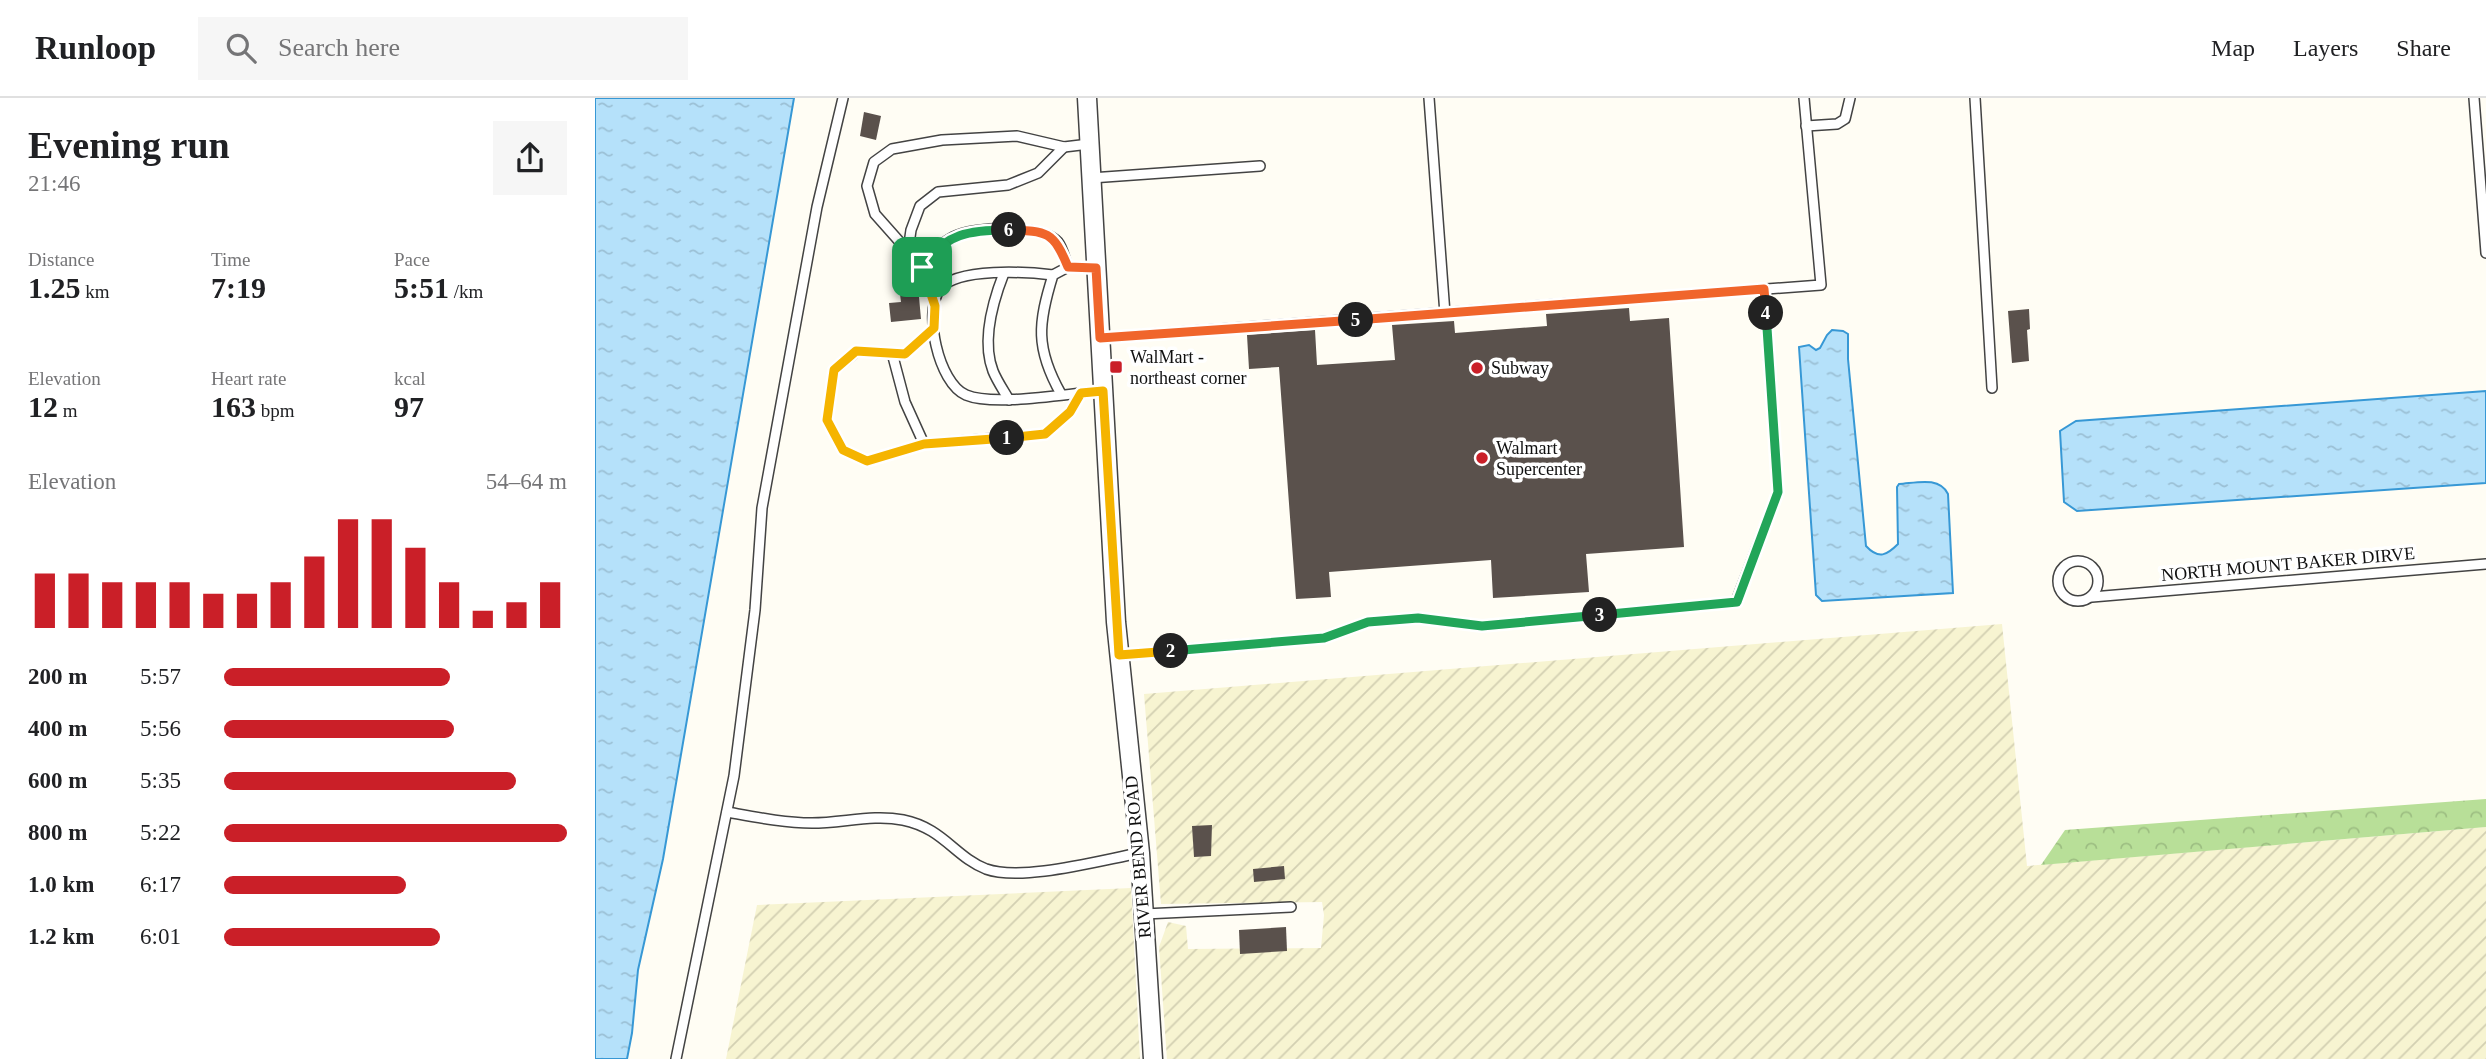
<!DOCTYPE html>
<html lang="en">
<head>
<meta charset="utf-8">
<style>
  body { margin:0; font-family:Georgia,serif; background:#f6f6f6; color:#202124; height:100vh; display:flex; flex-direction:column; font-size:26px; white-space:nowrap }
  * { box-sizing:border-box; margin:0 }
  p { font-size:23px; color:#757577 }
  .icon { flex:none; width:38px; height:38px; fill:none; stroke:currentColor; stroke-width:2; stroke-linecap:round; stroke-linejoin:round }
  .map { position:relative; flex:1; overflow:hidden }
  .panel { display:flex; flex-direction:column; background:#fff; width:595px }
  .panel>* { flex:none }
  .pin { position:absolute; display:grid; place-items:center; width:60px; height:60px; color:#fff; margin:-30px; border-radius:14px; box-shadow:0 4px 10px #0006 }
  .km { position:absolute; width:35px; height:35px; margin:-18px; border-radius:50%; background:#222; color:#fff; font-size:19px; line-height:35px; text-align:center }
  .round { display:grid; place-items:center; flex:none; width:74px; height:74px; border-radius:0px; background:#f6f6f6 }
  .summary { display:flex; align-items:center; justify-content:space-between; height:119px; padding:0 28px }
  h1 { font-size:38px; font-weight:600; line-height:52px }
  .figures { display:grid; grid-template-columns:repeat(3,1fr); gap:10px; height:119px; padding:7px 28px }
  .figures div { display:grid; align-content:center }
  .figures b { font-size:30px; font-weight:600 }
  .figures small { font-size:19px; font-weight:400 }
  .figures p { font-size:19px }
  .chart { height:196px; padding:14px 28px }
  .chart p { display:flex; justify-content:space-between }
  .chart svg { width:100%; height:126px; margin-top:7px; stroke:#ca1f28; stroke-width:6 }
  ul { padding:0 28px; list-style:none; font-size:23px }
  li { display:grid; grid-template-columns:112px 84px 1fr; align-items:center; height:52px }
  li i { height:18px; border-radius:9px; background:#ca1f28 }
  header { display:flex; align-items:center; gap:42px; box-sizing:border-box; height:98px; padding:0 35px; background:#fff; border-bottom:2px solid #e0e0e0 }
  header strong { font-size:33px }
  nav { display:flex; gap:38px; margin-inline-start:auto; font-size:24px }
  .search { width:490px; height:63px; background:#f6f6f6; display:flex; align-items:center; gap:18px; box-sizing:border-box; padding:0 24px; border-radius:0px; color:#757577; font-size:26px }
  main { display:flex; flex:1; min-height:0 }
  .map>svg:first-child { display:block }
</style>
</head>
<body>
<header>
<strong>Runloop</strong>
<div class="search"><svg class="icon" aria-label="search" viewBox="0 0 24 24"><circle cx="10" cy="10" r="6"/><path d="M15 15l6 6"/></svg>Search here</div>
<nav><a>Map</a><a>Layers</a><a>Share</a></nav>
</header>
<main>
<section class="panel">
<div class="summary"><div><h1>Evening run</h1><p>21:46</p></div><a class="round"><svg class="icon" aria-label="share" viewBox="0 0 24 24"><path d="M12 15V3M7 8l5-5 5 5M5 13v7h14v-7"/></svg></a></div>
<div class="figures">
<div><p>Distance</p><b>1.25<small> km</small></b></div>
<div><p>Time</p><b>7:19</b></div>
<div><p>Pace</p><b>5:51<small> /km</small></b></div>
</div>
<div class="figures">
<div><p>Elevation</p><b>12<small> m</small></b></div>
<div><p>Heart rate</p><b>163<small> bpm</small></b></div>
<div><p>kcal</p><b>97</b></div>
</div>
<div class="chart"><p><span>Elevation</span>54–64 m</p>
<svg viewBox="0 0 160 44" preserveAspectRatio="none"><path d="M5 44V25M15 44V25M25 44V28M35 44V28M45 44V28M55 44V32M65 44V32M75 44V28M85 44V19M95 44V6M105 44V6M115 44V16M125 44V28M135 44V38M145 44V35M155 44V28"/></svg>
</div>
<ul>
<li><b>200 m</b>5:57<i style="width:66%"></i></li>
<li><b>400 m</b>5:56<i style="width:67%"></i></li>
<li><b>600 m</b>5:35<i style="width:85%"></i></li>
<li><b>800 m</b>5:22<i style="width:100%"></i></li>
<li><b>1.0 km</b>6:17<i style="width:53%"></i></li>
<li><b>1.2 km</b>6:01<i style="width:63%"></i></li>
</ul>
</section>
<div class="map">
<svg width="1891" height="961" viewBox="0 0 1891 961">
  <defs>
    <pattern id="farmland-furrows" width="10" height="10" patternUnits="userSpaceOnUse" patternTransform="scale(1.75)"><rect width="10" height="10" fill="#f7f4d1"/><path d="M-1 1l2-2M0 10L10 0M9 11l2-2" fill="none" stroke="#d3d0b2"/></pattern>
    <pattern id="forest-crowns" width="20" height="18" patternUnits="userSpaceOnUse" patternTransform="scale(1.75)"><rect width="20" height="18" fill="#b8df98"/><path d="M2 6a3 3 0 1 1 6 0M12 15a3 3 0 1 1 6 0" fill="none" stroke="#9dbe82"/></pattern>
    <pattern id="water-ripples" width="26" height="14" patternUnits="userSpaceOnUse" patternTransform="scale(1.75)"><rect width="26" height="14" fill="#b5e1fa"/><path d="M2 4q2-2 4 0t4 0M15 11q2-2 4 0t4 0" fill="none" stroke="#9bc0d5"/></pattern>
  </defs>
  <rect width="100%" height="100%" fill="#fffdf4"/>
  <g fill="url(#farmland-furrows)">
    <path d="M1407 526 1432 768 1891 729V961H572L564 849 573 824 591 828 593 851 726 850 729 817 727 804 566 806 549 596Z"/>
    <path d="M536 790 545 961H131L162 807Z"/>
  </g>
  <path fill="url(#forest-crowns)" d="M1891 701V729L1446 767 1470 732Z"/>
  <g fill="url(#water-ripples)" stroke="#3798d5" stroke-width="2">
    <path d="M0 0H199L68 761 43 872 37 935 32 961H0Z"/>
    <path d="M1237 232 1248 233 1253 236V261L1271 448C1284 462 1292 457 1303 446L1302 389 1304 386C1321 385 1344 378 1353 396L1358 495 1227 503 1221 497 1204 249 1214 247 1221 252 1225 250 1232 237Z"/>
    <path d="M1891 293V385L1482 413 1469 404 1465 333 1481 323Z"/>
  </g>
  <g fill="#5a514c">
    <path d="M269 14 286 18 281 42 265 38Z"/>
    <path d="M318 195V199H324L326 221 296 224 294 205 306 204 305 196Z"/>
    <path d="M1034 210 1035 223 1074 220 1089 449 991 456 994 494 898 500 896 462 734 474 736 499 701 501 684 269 654 271 652 237 720 232 722 267 800 262 797 227 859 223 860 235 952 228 951 216Z"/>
    <path d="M1434 211 1435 231 1432 232 1434 263 1417 265 1413 213Z"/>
    <path d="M617 727 616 758 599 759 597 728Z"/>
    <path d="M689 768 690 781 659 784 658 771Z"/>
    <path d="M691 829 692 853 645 856 644 832Z"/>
  </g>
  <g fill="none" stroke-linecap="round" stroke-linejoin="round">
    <g stroke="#434343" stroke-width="12">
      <g id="lane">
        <path d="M834 0 850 216"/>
        <path d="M1380 0 1397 290"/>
        <path d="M1879 0 1891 155"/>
        <path d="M1211 28 1242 26 1250 21 1255 0"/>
        <path d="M496 80 665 68"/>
        <path d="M313 153 316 132 325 108 343 94 413 87 443 75 469 49"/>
        <path d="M327 169C336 157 345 146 358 139 378 128 447 126 463 144 468 150 470 162 473 169L501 170"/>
        <path d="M409 175C398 203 386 242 398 273 402 283 409 293 414 302"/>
        <path d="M458 177C433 174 362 169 345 191 328 213 343 285 371 297 400 309 474 295 508 293"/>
        <path d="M340 208 327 169 280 116 272 88 279 64 297 51 347 42 422 38 469 49 494 46"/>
        <path d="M339 230 310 256 262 253 239 272 232 322 248 352 272 363 329 346 450 336 475 314 486 295"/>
        <path d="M505 240 1226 187 1209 0"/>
        <path d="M297 255 310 304 329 346"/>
        <path d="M466 296C440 250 443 225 458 177L473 169"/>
        <circle cx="1483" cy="483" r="20"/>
        <path d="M1497 499 1891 466"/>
        <path d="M524 557 729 540 773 524 823 520 887 528 1141 504 1183 394 1169 191"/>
        <path d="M132 714C160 719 189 725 217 725 248 725 278 716 308 722 348 730 360 759 391 771 427 784 506 762 545 755"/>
        <path d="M549 816 696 809"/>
        <path d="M81 961 139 678 160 512 167 410 222 109 248 0"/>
      </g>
    </g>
    <g stroke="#434343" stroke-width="21">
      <path id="street" d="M492 0 521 524 545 755 558 961"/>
    </g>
    <use href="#lane" stroke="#fff" stroke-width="9"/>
    <use href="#street" stroke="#fff" stroke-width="18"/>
  </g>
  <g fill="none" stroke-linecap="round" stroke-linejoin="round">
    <g stroke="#fff" stroke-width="14">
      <path id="split-1" d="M327 169 340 208 339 230 310 256 261 253 239 272 232 322 248 352 272 363 329 346 412 340"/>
    </g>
    <g stroke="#fff" stroke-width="14">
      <path id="split-2" d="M412 340 450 336 475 314 486 295 508 293 524 557 576 553"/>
    </g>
    <g stroke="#fff" stroke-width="14">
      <path id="split-3" d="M576 553 729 540 773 524 823 520 887 528 1005 517"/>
    </g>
    <g stroke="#fff" stroke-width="14">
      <path id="split-4" d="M1005 517 1142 504 1183 394 1171 215"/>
    </g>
    <g stroke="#fff" stroke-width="14">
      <path id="split-5" d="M761 222 1169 191 1171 215"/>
    </g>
    <g stroke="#fff" stroke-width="14">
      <path id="split-6" d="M414 132C452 133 458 133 473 169L501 170 505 240 761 222"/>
    </g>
    <g stroke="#fff" stroke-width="14">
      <path id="split-7" d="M327 169C351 135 374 132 414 132"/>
    </g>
    <use href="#split-1" stroke="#f5b400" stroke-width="9"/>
    <use href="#split-2" stroke="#f5b400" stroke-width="9"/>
    <use href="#split-3" stroke="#22a559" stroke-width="9"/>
    <use href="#split-4" stroke="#22a559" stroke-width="9"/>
    <use href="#split-5" stroke="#f0652b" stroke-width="9"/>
    <use href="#split-6" stroke="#f0652b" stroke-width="9"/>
    <use href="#split-7" stroke="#22a559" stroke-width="9"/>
  </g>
  <g fill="#ca1f28" stroke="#fff" stroke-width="2.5">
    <rect x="514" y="262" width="14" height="14" rx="3.5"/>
    <circle cx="882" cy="270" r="7"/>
    <circle cx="887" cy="360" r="7"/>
  </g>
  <g text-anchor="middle" stroke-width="7" stroke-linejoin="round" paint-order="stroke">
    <g font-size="18" fill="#101010" stroke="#fff" text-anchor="start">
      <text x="535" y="265">WalMart -<tspan x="535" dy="21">northeast corner</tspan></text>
      <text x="896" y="276">Subway</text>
      <text x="901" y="356">Walmart<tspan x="901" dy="21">Supercenter</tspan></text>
    </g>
    <g font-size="18" fill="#101010" stroke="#fff">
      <text transform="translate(1693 466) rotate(-5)" y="6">NORTH MOUNT BAKER DIRVE</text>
      <text transform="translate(543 759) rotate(-95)" y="6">RIVER BEND ROAD</text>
    </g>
  </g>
</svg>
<div class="pin" style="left:327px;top:169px;background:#1e9e55"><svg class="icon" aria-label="arrive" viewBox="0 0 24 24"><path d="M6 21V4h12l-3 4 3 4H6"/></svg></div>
<b class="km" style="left:412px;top:340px">1</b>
<b class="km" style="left:576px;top:553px">2</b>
<b class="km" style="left:1005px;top:517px">3</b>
<b class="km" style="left:1171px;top:215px">4</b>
<b class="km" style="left:761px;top:222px">5</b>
<b class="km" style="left:414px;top:132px">6</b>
</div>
</main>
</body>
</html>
